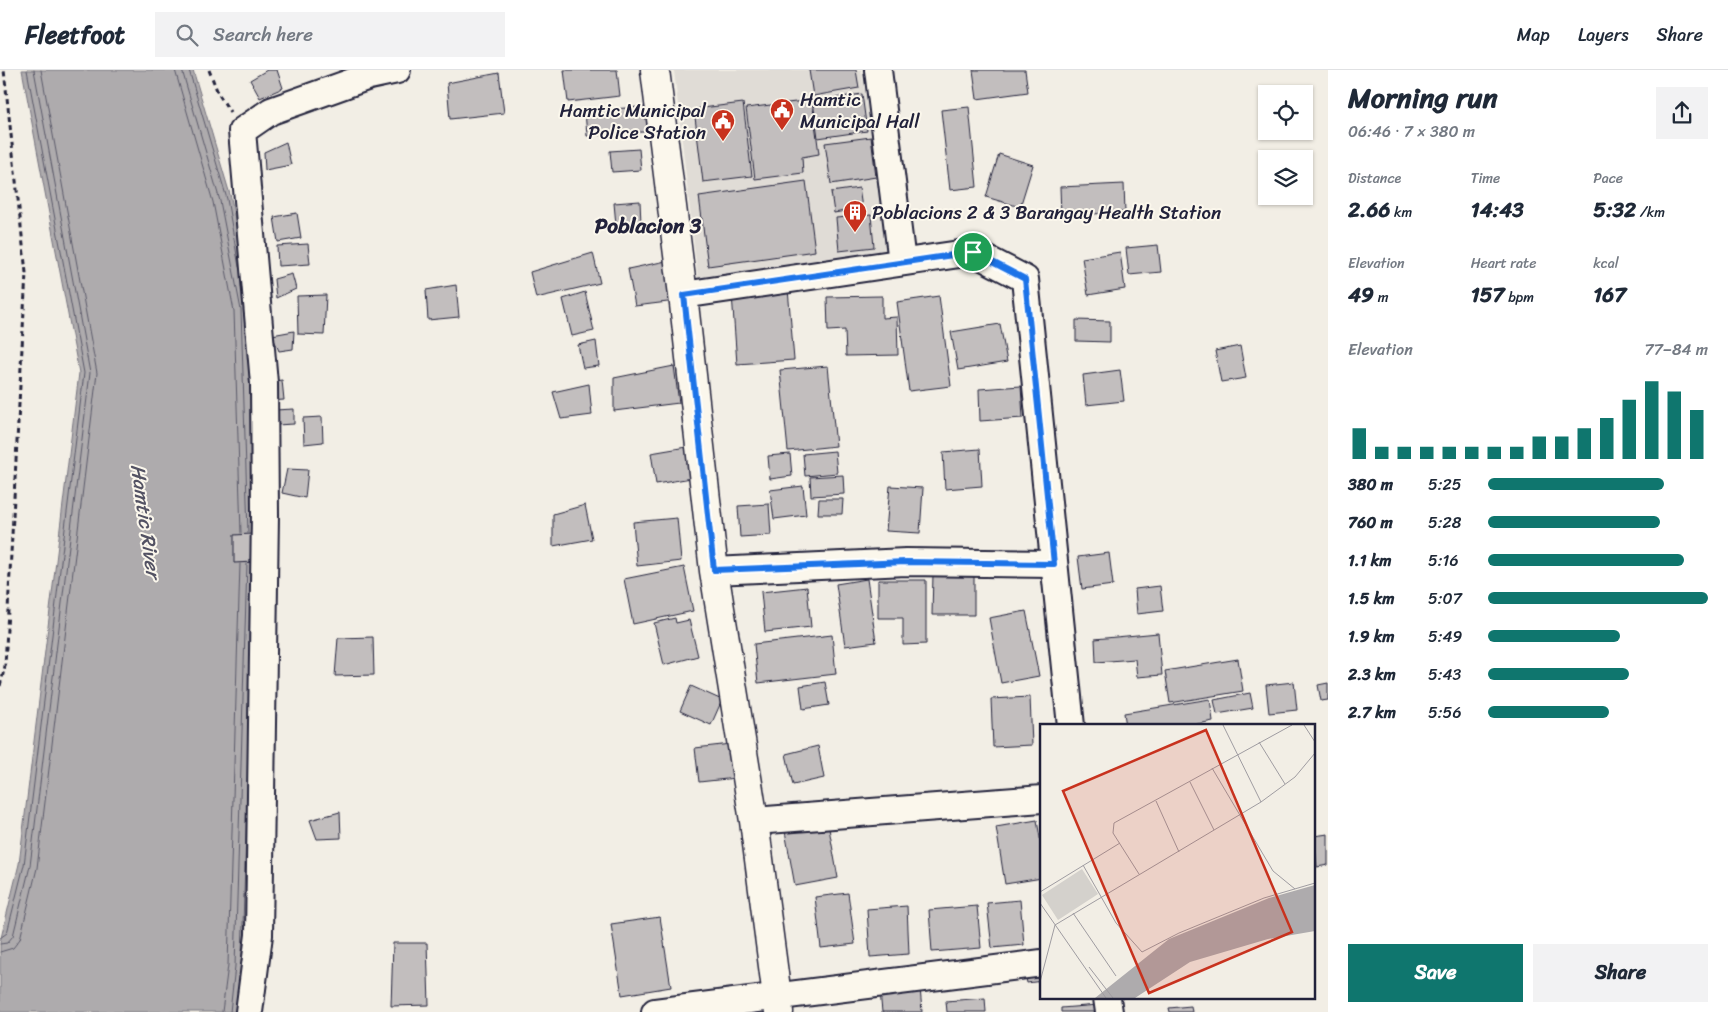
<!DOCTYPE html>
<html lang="en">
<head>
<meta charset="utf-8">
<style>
  body { margin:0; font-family:Sriracha,sans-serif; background:#f2f2f3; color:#1f2937; height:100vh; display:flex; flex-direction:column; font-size:19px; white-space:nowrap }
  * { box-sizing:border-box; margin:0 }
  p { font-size:16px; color:#747a83 }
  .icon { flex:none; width:28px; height:28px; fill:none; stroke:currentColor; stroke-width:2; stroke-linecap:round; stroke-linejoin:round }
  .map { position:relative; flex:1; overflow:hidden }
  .sheet { display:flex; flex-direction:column; background:#fff; width:400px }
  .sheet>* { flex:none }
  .tools { position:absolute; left:1258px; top:15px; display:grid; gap:10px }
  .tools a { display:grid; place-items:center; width:55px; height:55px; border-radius:0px; background:#fff; box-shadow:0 1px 4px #0004; font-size:25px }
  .pin { position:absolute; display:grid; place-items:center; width:42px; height:42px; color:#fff; margin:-21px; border:2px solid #fff; border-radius:50%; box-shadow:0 1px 5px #0007 }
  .round { display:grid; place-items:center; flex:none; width:52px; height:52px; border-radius:0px; background:#f2f2f3 }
  .headline { display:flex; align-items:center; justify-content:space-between; height:85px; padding:0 20px }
  h1 { font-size:28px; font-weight:800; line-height:38px }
  .stats { display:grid; grid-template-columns:repeat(3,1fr); gap:8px; height:85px; padding:5px 20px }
  .stats div { display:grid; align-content:center }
  .stats b { font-size:21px; font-weight:800 }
  .stats small { font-size:14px; font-weight:400 }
  .stats p { font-size:14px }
  .chart { height:140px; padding:10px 20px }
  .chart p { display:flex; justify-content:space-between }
  .chart svg { width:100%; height:90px; margin-top:5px; stroke:#0f766e; stroke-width:6 }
  .primary-button { display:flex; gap:10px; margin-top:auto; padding:10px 20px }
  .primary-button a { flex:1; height:58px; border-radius:0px; background:#0f766e; color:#fff; font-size:20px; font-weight:800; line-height:58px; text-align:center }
  .primary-button a+a { background:#f2f2f3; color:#1f2937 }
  ul { padding:0 20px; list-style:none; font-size:16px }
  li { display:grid; grid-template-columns:80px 60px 1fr; align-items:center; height:38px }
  li i { height:12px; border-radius:6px; background:#0f766e }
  header { display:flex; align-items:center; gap:30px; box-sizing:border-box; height:70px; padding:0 25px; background:#fff; border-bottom:1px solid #e0e1e3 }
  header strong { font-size:24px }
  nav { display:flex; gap:28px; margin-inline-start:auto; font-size:18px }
  .search { width:350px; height:45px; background:#f2f2f3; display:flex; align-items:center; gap:12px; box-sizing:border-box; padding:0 18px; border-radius:0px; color:#747a83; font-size:19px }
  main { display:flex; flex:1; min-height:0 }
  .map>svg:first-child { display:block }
</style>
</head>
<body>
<header>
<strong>Fleetfoot</strong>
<div class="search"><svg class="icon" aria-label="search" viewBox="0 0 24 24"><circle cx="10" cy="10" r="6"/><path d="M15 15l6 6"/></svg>Search here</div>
<nav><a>Map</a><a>Layers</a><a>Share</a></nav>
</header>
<main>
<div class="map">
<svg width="1328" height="942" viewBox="0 0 1328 942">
  <rect width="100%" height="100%" fill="#f2eee5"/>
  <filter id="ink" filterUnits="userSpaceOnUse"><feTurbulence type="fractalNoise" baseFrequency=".02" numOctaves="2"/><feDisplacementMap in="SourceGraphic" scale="10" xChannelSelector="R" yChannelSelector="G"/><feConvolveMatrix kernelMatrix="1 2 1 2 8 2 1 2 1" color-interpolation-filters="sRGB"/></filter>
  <g filter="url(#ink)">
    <path fill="#e0dcd6" d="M674 0H861L896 183 698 210Z"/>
    <path fill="#aeabad" stroke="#76747f" d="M22 0H193L231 128 252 239 260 451 247 897 241 942H0V872L19 794 79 303Z"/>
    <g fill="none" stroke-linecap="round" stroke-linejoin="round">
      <g stroke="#5a5969" stroke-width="1">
        <path d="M175 0 213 132 234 241 241 463"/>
        <path d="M182 0 220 131 241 240 248 463"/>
        <path d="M189 0 227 129 239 197"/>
        <path d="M0 868 7 863 24 795 84 303 27 0"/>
        <path d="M0 874 7 873 13 866 30 796 90 303 34 0"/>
        <path d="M0 882 13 878 20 869 37 798 97 303 41 0"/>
        <path d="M242 885 247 731"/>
        <path d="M222 942 228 895 240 494"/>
        <path d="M230 942 235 896 247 494"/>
      </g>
    </g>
    <g fill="#c2bebe" stroke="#22223b">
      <path d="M267 0H277L283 18 260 28 250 10Z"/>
      <path d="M564 0H617L620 26 568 32Z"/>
      <path d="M809 0H856L859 18 813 26Z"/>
      <path d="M973 0H1025L1028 22 977 29Z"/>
      <path d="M499 3 504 43 450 49 447 13Z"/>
      <path d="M862 24 867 61 818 68 813 31Z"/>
      <path d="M812 30 819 84 802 87 803 103 755 109 746 38Z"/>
      <path d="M743 33 752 106 703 112 694 39Z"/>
      <path d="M653 36 656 61 587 66 585 41Z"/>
      <path d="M969 37 977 117 950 120 941 40Z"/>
      <path d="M871 67 876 107 831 114 825 73Z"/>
      <path d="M286 72 291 95 265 100 264 82Z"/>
      <path d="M639 79 641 100 612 102 610 81Z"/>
      <path d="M999 84 1033 95 1020 137 986 127Z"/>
      <path d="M806 111 815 181 708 196 699 126Z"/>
      <path d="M1124 114 1125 142 1061 146 1060 117Z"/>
      <path d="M859 118 862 138 834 143 831 122Z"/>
      <path d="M640 131 641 154 616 155 614 133Z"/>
      <path d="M297 143 301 168 278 172 274 147Z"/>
      <path d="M871 145 874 177 839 181 836 148Z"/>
      <path d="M308 174 310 194 278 196 277 176Z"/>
      <path d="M1158 175 1161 202 1129 205 1126 178Z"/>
      <path d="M1120 182 1125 219 1088 225 1082 188Z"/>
      <path d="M593 183 600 213 536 228 530 202Z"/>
      <path d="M671 190 676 231 635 236 628 199Z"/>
      <path d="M292 204 296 219 276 228 274 209Z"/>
      <path d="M456 215 459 247 428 250 426 220Z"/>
      <path d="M788 219 794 290 737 294 732 224Z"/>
      <path d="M585 222 594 261 572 266 563 229Z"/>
      <path d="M326 225 324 265 298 264 297 226Z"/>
      <path d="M882 226V248L897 247 898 285 846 286 845 260 828 261 827 227Z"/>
      <path d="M939 226 951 316 909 321 897 232Z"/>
      <path d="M1076 250 1110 251V272L1076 271Z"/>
      <path d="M1000 254 1007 292 958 300 951 262Z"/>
      <path d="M294 261 293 279 279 281 272 265Z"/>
      <path d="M596 271 599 296 583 298 578 275Z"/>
      <path d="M1240 276 1246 308 1221 312 1215 281Z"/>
      <path d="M674 296 679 333 614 341V308Z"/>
      <path d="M828 296 836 376 788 381 780 300Z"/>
      <path d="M1120 300 1124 331 1086 335 1083 305Z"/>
      <path d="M282 310 284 330 269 331 267 312Z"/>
      <path d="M589 314 592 345 561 349 553 322Z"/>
      <path d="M1021 316 1023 348 980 351 979 319Z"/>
      <path d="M294 339V354L276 355 275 340Z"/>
      <path d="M322 347 323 372 304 374 303 348Z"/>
      <path d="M698 375 703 406 656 414 651 383Z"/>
      <path d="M980 379 982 416 945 419 943 382Z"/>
      <path d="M835 381 837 403 805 406 803 384Z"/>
      <path d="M790 384 792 406 770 409 768 386Z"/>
      <path d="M287 399 308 400 305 428 282 423Z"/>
      <path d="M843 405 844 424 811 426 810 407Z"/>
      <path d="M803 416 806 445 774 449 770 420Z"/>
      <path d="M890 416 923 418 920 463 886 461Z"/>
      <path d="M819 429H843L842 444H818Z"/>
      <path d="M769 434 771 465 740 467 738 436Z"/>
      <path d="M585 435 592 469 553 476V444Z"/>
      <path d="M677 448 681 491 637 496 633 452Z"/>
      <path d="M252 464 254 492 234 493V465Z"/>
      <path d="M1109 483 1113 515 1082 519 1078 487Z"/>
      <path d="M684 497 693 541 633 554 624 509Z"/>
      <path d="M933 504 974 505V545H932Z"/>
      <path d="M867 509 876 572 845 576 836 514Z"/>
      <path d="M878 510H926V574L903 575V548H878Z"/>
      <path d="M1160 516 1163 541 1137 544 1135 519Z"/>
      <path d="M807 517 811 557 765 562 761 522Z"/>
      <path d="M1026 541 1039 606 1001 613 989 548Z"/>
      <path d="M675 548 676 553 689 550 698 586 664 595 654 553Z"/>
      <path d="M1158 563 1162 605 1137 607 1135 589 1096 592 1095 569Z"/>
      <path d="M832 565 836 604 758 613 754 574Z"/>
      <path d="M373 567 374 605 335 606 338 568Z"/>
      <path d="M1238 589 1243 621 1170 633 1165 601Z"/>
      <path d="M825 612 829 635 803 639 800 616Z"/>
      <path d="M1294 612 1297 640 1269 643 1266 615Z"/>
      <path d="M1328 613V630L1321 631 1318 615Z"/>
      <path d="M691 616 722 630 711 655 680 641Z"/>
      <path d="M1250 623 1253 638 1217 644 1214 630Z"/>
      <path d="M1030 627 1032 675 993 677 991 629Z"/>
      <path d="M1210 629 1213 651 1187 656H1126L1124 643Z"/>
      <path d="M731 674 736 708 699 712 695 678Z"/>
      <path d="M818 676 824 708 793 715 786 684Z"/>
      <path d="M340 742 341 768 317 769 310 750Z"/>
      <path d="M1037 750 1042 780V808L1005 814 996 757Z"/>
      <path d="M828 753 838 808 795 816 785 761Z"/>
      <path d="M1328 764V795L1317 797 1314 766Z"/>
      <path d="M848 823 855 874 821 878 815 827Z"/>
      <path d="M1020 830 1024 875 992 878 987 833Z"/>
      <path d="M907 836 909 884 870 887 867 839Z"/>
      <path d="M977 836 981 878 932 882 929 840Z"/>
      <path d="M660 847 671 917 622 925 611 854Z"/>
      <path d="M393 873H427L429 935 391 936Z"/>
      <path d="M1042 901V911L1027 913 1025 903Z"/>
      <path d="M920 917 922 942H882L880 921Z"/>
      <path d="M985 928 986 942H947L946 931Z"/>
      <path d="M1098 935 1099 942H1061V938Z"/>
      <path d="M1191 936 1192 942H1170L1169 938Z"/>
    </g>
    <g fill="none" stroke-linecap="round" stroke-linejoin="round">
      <g stroke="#22223b" stroke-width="30">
        <g id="street">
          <path d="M878 0 902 192"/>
          <path d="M683 225 973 182 1025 209 1071 656"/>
          <path d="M714 501 906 492 1054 494"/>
          <path d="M754 751 1042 729"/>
          <path d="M1107 928 1109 942"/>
          <path d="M249 942 259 865 265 444 264 313 242 61 271 41 369 6 397 0"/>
          <path d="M655 942 1042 893"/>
        </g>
      </g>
      <g stroke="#22223b" stroke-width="31">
        <path id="secondary" d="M655 0 683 225 714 501 754 751 779 942"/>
      </g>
      <g stroke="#22223b" stroke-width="3" stroke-dasharray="5 4" stroke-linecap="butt">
        <path d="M209 0 218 23 230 42"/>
        <path d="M0 616 5 596 26 203 4 0"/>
      </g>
      <use href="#street" stroke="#fbf7ec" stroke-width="26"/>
      <use href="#secondary" stroke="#fbf7ec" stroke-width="28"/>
    </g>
  </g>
  <g fill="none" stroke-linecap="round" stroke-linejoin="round" filter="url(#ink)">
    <g stroke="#fff" stroke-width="10">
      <path id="route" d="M973 182 1025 209 1054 494 906 492 714 500 684 225Z"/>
    </g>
    <use href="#route" stroke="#1a73e8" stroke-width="6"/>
  </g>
  <defs>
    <g id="civic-pin" transform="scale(1.25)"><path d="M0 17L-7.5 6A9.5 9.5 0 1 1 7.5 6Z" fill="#c8321e" stroke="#fbf7ec"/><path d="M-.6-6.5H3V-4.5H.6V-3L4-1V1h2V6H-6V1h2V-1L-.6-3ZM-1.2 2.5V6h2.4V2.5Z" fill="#fff"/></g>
    <g id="building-pin" transform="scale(1.25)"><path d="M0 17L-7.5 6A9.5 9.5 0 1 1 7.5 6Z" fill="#c8321e" stroke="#fbf7ec"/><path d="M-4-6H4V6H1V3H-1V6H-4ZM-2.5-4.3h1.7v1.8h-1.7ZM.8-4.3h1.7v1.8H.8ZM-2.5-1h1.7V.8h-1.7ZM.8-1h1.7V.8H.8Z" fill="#fff"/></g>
  </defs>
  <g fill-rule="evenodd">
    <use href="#civic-pin" x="782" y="40"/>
    <use href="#civic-pin" x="723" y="51"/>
    <use href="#building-pin" x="855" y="142"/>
  </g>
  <g text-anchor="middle" stroke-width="4" stroke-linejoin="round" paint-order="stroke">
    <g font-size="19" fill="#22223b" stroke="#fbf7ec" text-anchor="start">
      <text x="800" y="36">Hamtic<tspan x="800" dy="22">Municipal Hall</tspan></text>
      <text x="706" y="47" text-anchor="end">Hamtic Municipal<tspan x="706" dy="22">Police Station</tspan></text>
      <text x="872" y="149">Poblacions 2 &amp; 3 Barangay Health Station</text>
    </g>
    <g font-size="20" font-style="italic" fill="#535263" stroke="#fbf7ec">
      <text transform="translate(146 451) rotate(82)" y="7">Hamtic River</text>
    </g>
    <g font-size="21" font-weight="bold" fill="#22223b" stroke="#fbf7ec">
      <text x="648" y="163">Poblacion 3</text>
    </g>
  </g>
  <g transform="translate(1040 654)">
    <rect width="275" height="275" fill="#f2eee5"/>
    <path d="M42 145 58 170 18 196 2 171Z" fill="#d4d1cc"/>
    <path d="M275 161V207L228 215 150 238 95 274H55L129 215 229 174Z" fill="#aeabad"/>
    <path fill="none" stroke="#9f9ca1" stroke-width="1" d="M183 1 221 78M264 1 275 18M219 18 245 60M172 44 233 147 255 165M150 58 174 106M116 77 139 128M43 141 76 199 102 228 139 209 224 174 275 159M99 150 73 109 74 99 252 1M0 168 80 119M0 179 66 274M33 189 76 252M15 201 221 78 255 53 275 29M49 243 73 274M0 258 15 201"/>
    <path fill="#c8321e" fill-opacity="0.15" stroke="#c8321e" stroke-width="2.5" d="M166 6 252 208 109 269 23 67Z"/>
    <rect width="275" height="275" fill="none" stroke="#22223b" stroke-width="2.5"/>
  </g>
</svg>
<div class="tools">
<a><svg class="icon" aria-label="locate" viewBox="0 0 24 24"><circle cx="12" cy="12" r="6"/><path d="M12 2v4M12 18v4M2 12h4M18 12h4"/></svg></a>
<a><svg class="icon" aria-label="layers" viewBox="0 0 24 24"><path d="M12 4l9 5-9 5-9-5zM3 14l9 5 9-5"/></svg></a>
</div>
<div class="pin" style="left:973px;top:182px;background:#1e9e55"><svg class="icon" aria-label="arrive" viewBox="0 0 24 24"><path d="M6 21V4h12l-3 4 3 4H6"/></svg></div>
</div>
<section class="sheet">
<div class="headline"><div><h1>Morning run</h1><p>06:46 · 7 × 380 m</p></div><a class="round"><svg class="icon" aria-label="share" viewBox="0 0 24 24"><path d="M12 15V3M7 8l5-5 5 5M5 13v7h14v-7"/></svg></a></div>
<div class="stats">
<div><p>Distance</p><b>2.66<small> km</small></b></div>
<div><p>Time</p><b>14:43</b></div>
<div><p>Pace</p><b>5:32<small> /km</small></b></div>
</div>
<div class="stats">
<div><p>Elevation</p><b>49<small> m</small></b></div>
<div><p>Heart rate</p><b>157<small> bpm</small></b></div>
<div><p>kcal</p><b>167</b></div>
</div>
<div class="chart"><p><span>Elevation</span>77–84 m</p>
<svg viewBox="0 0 160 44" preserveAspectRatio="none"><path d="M5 44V29M15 44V38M25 44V38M35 44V38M45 44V38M55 44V38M65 44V38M75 44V38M85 44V33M95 44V33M105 44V29M115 44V24M125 44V15M135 44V6M145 44V11M155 44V20"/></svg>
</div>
<ul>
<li><b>380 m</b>5:25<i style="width:80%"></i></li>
<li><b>760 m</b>5:28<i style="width:78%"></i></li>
<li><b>1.1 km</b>5:16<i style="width:89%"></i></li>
<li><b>1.5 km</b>5:07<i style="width:100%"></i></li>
<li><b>1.9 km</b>5:49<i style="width:60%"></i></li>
<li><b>2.3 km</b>5:43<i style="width:64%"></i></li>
<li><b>2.7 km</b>5:56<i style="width:55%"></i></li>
</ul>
<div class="primary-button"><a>Save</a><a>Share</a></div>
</section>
</main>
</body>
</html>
